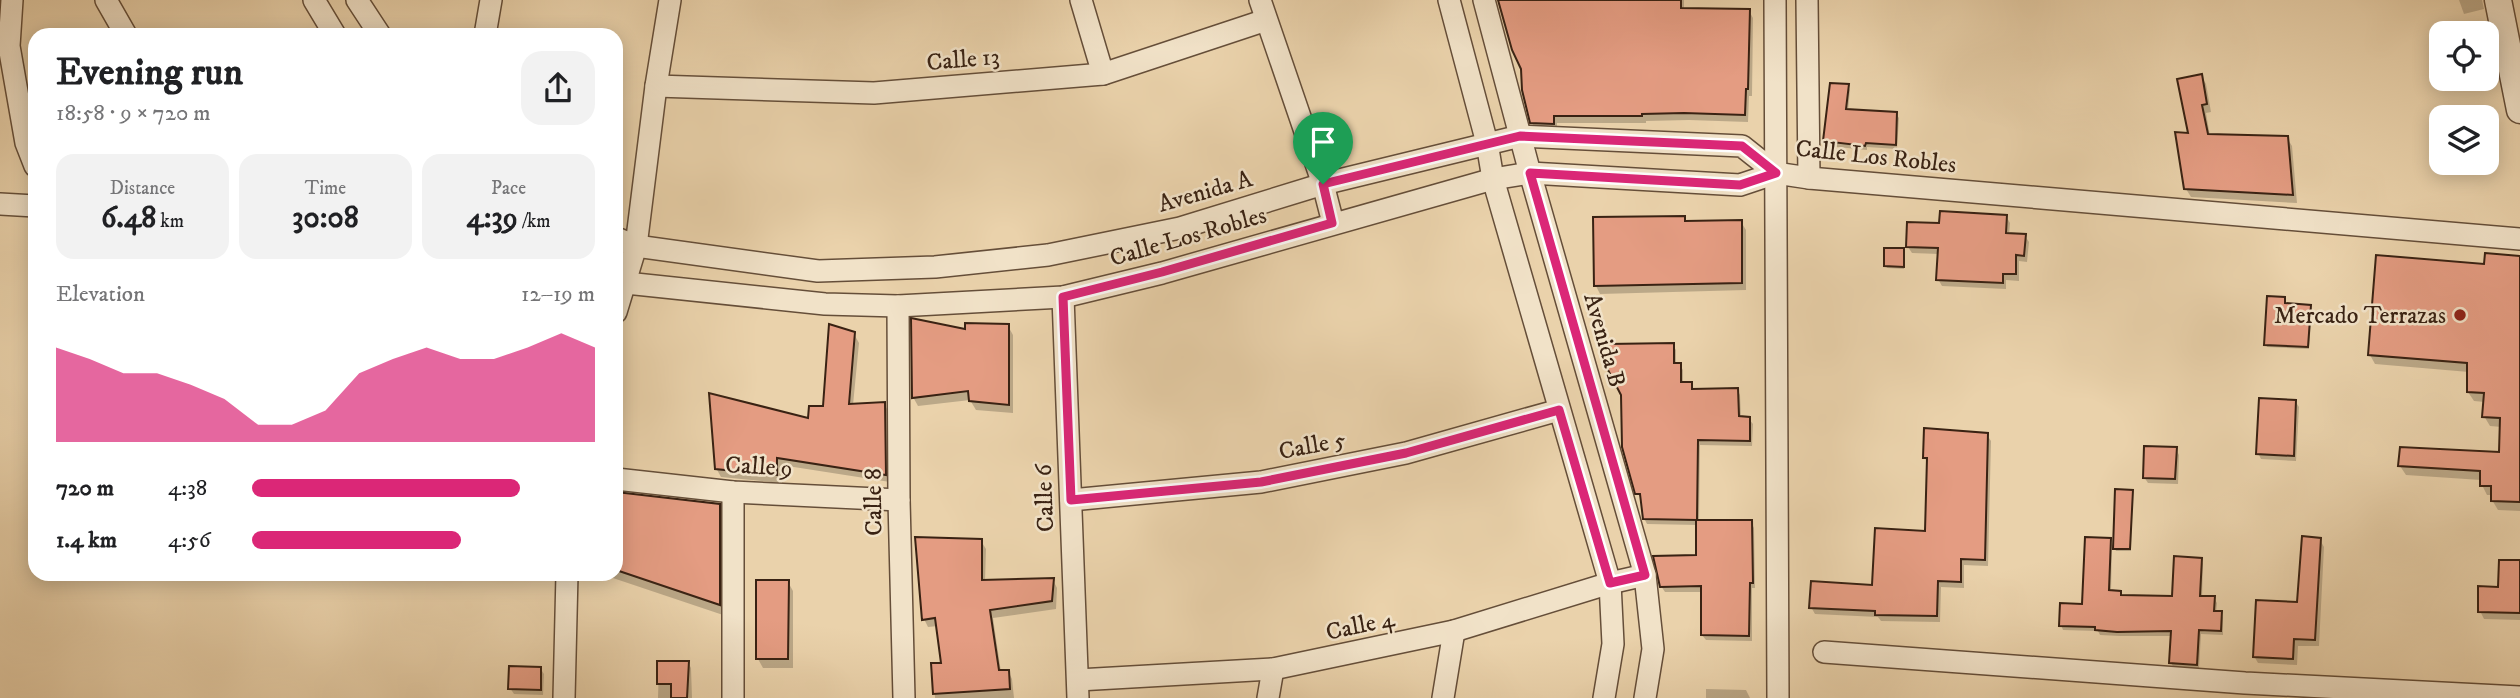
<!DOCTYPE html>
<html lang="en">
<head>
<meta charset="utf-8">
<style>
  body { margin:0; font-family:"IM FELL DW Pica",serif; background:#f2f2f2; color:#202124; height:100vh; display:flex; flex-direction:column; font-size:26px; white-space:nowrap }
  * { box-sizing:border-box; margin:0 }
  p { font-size:23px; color:#757577 }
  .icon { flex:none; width:38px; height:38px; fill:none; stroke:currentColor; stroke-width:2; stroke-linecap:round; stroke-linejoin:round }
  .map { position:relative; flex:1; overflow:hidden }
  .details { position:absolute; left:28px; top:28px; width:595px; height:553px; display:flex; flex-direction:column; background:#fff; border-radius:21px; box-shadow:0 4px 18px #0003 }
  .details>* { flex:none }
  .controls { position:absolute; left:2429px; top:21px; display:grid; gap:14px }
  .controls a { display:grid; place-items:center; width:70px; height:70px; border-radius:14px; background:#fff; box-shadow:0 4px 18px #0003; font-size:35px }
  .pin { position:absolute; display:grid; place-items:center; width:60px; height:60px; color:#fff; margin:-72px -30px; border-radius:50% 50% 50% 0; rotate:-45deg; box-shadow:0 0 7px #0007 }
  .pin .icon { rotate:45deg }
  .round { display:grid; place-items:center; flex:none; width:74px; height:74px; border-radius:21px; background:#f2f2f2 }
  .headline { display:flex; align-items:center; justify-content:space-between; height:119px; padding:0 28px }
  h1 { font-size:38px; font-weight:700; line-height:52px }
  .metrics { display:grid; grid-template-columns:repeat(3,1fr); gap:10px; height:119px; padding:7px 28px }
  .metrics div { display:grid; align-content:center; border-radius:18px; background:#f2f2f2; text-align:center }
  .metrics b { font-size:30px; font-weight:700 }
  .metrics small { font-size:19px; font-weight:400 }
  .metrics p { font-size:19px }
  .chart { height:196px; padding:14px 28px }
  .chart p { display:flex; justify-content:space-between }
  .chart svg { width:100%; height:126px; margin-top:7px; fill:#db2777; opacity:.7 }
  ul { padding:0 28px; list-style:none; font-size:23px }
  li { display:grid; grid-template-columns:112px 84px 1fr; align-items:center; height:52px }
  li i { height:18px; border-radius:9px; background:#db2777 }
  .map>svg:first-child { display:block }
</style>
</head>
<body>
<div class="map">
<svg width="2520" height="698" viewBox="0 0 2520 698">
  <rect width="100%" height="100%" fill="#ead2ab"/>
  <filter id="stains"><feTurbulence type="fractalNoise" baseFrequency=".00286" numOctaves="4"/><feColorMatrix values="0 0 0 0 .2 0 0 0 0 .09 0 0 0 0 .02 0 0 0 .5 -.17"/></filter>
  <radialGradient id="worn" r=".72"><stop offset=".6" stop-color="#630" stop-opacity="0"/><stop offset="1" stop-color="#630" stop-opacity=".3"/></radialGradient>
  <g fill="#0003">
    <path d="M1498 0H1684V10L1749 11 1753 18 1752 96H1749L1748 122 1689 120 1646 121V123H1557V131L1536 130 1532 123 1523 69Z"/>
    <path d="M2459 0H2482L2484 9 2464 14Z"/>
    <path d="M2201 76 2206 84 2211 112 2206 113 2210 136 2287 138 2292 146 2297 203 2191 197 2186 189 2190 135Z"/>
    <path d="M1848 86 1850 90 1848 111 1896 114 1899 118 1897 149 1867 147V150L1827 146 1825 141Z"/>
    <path d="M2006 216 2010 223 2009 235 2025 236 2029 242 2027 262 2019 261V281L2006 280V289L1942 286 1938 279 1939 254 1912 253 1908 247 1941 225Z"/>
    <path d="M1684 217 1687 222H1741L1746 230V290L1600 294 1596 286Z"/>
    <path d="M1903 249 1904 269 1887 268 1886 266Z"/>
    <path d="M2520 258V511L2498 510 2492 500 2493 495H2487L2482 485 2481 480 2406 475 2400 466 2500 454 2502 427 2490 426 2484 416 2485 402 2474 401 2468 392 2469 372 2375 364 2370 355 2486 266Z"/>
    <path d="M2284 298 2285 305 2310 307 2312 309 2309 349 2267 347 2266 344Z"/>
    <path d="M1008 326 1013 335V413L976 410 970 400 918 406 913 397 967 331Z"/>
    <path d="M854 334 859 343 853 405 884 404 889 412 890 482 781 465V483L721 477 716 468 810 420 824 407Z"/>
    <path d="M1673 345 1676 350V365H1680L1683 370V384H1691L1694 391 1737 389 1740 395 1741 418 1749 419 1753 424 1752 446 1700 445 1699 522H1751L1754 528 1755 588H1752V641L1706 640 1702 635 1703 592H1665L1661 586 1698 556V525L1647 524 1644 518 1642 499 1637 493Z"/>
    <path d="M2295 401 2299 407 2296 461 2261 459 2258 453Z"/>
    <path d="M1987 435 1991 441 1988 566 1964 565V588L1941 587 1940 622 1881 621 1878 617 1815 614 1811 607 1874 586 1927 533 1928 464 1925 458Z"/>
    <path d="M2176 449 2179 455 2178 484 2148 483 2144 477Z"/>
    <path d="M2132 491 2131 551H2116L2115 549Z"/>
    <path d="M616 494 719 506 726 518V616L601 574H616Z"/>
    <path d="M2110 540 2112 545 2111 592 2120 593 2122 597H2174L2201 560 2203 564 2202 598H2214L2217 603 2216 613H2221L2223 618V635L2201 634 2199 669 2174 668 2171 663 2172 636H2120L2100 635 2098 631 2063 630 2061 625 2084 605Z"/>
    <path d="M2320 540 2324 547 2319 646H2298L2297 665 2258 663 2254 656 2298 604Z"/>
    <path d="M981 541 986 549 985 581 1053 580 1057 588 1056 609 993 618 1001 672 1008 671 1012 679 1014 698H935L933 665 943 664 938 626 928 627 924 619Z"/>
    <path d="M2520 562V620L2484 619 2480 611Z"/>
    <path d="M788 582 793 591V668H763L758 659Z"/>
    <path d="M688 662 691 668 692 698H658L659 663Z"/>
    <path d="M540 668 544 674 543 695 514 694 510 688Z"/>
    <path d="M1706 689 1746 690 1750 698H1706Z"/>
  </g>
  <g fill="#e49c82" stroke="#392213" stroke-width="2">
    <path d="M1498 0H1681V8L1750 9 1748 89H1746L1745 115 1684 113 1642 114V116H1554V124L1530 123 1522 90 1521 69 1512 50Z"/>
    <path d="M2202 74 2207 104 2202 105 2208 134 2288 136 2293 195 2184 189 2175 132 2188 133 2177 79Z"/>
    <path d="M1830 83 1849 84 1846 109 1897 112 1896 145 1866 143 1865 146 1823 141Z"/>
    <path d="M1940 211 2007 215 2006 233 2026 234 2024 256 2016 255V274H2003V283L1936 280 1938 248 1906 247 1907 222 1939 223Z"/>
    <path d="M1685 216V221L1742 220V283L1594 286 1593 217Z"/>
    <path d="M1884 248H1904V267L1884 266Z"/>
    <path d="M2485 253 2520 256V502L2491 501V486H2480V471L2398 466 2400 447 2499 452 2500 418 2482 417 2484 393 2467 392V363L2368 355 2376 255 2484 264Z"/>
    <path d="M2267 296 2285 297V303L2311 305 2308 347 2264 345Z"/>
    <path d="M911 318 965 329V323L1009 324V405L969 401 968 391 912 398Z"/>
    <path d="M829 324 855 332 849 404 885 402 886 475 777 458V475L715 469 709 393 808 418 809 406H823Z"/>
    <path d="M1674 343V363H1681V382H1692V389L1738 388 1739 416 1750 417V441L1698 440 1697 520 1643 519 1640 494H1635L1622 447 1621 395 1608 370V344Z"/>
    <path d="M2259 398 2296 400 2294 456 2256 454Z"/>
    <path d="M1924 428 1988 433 1985 560 1961 559V582L1938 581 1937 616 1875 615V611L1809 608 1811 581 1872 585 1875 528 1925 531 1927 458H1923Z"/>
    <path d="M2144 446 2177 447 2175 479 2143 478Z"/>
    <path d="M2115 489 2133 490 2130 549H2113Z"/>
    <path d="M616 492 720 504V605L616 570Z"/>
    <path d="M1696 520H1752L1753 583H1750L1749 636 1701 635V586L1660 587 1653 556 1696 555Z"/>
    <path d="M2302 536 2321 538 2315 640 2294 639 2293 659 2253 657 2256 600 2297 602Z"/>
    <path d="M915 537 982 539V580L1054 578 1052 601 990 610 999 670H1009L1010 689 933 694 931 663H941L935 618 922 620Z"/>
    <path d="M2085 537 2111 538 2109 590 2121 591V595L2172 596 2174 556 2202 558 2200 596H2215L2214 611H2222L2221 631 2199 630 2197 665 2169 663 2171 631 2117 632 2095 630V627L2059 626 2060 603 2082 604Z"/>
    <path d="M2499 560H2520V613L2478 612V586L2498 587Z"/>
    <path d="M756 580H789L788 659H756Z"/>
    <path d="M657 661H689L687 698H671V684H657Z"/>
    <path d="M509 666 541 667V690L508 689Z"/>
  </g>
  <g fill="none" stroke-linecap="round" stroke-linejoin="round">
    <g stroke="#654e39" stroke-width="24">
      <g id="minor">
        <path d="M12 0 9 46 26 143 35 166"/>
        <path d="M106 0 126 35"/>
        <path d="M314 0 335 35"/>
        <path d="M357 0 380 35"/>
        <path d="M1081 0 1103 74"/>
        <path d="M1260 0 1323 184 1333 223"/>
        <path d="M1449 0 1487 143 1493 179 1610 583 1613 644 1604 698"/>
        <path d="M1484 0 1530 173 1645 575 1653 649 1645 698"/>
        <path d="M1775 0 1778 698"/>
        <path d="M1807 0 1809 178"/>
        <path d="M485 35 491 0"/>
        <path d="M656 86 874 93 1103 74 1266 20"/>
        <path d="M0 204 35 206"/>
        <path d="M616 238 636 246 818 271 935 267 1048 255 1180 228 1323 184 1520 136 1742 146 1776 173"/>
        <path d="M616 280 626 283 825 304 898 306 1063 297 1162 273 1493 179 1530 173 1740 185 1776 173 1809 178 2520 239"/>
        <path d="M1063 297 1078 698"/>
        <path d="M898 306 899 500 904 698"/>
        <path d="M616 312 636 246 656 86 670 0"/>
        <path d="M616 479 733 492 899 500"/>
        <path d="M1071 500 1261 482 1406 453 1559 410"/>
        <path d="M1824 652 2245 683 2520 697"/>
        <path d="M1078 680 1273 669 1454 631 1610 583 1645 575"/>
        <path d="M564 698 567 574"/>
        <path d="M733 698V492"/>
        <path d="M1268 698 1273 669"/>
        <path d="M1443 698 1454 631"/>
      </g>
    </g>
    <g stroke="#654e39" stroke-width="29">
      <path id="tertiary" d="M2498 0 2520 110"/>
    </g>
    <use href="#minor" stroke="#f1e2c8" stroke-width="21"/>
    <use href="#tertiary" stroke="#f1e2c8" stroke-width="26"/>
  </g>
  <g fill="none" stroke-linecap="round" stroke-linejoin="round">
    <g stroke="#fff" stroke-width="14">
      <path id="route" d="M1520 136 1742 146 1776 173 1740 185 1530 173 1645 575 1610 583 1559 410 1406 453 1261 482 1071 500 1063 297 1162 272 1332 223 1323 184Z"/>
    </g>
    <use href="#route" stroke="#db2777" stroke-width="9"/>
  </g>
  <circle fill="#8f2418" stroke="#f1e2c8" stroke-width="2.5" cx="2460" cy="315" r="7"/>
  <g text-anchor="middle" stroke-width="5" stroke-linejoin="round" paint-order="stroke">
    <g font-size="24" fill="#392213" stroke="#f1e2c8">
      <text transform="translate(963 59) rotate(-5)" y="8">Calle 13</text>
      <text transform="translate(1876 156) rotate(6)" y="8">Calle Los Robles</text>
      <text transform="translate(1205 191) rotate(-16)" y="8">Avenida A</text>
      <text transform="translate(1188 236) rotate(-16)" y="8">Calle Los Robles</text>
      <text transform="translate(1605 340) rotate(74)" y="8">Avenida B</text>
      <text transform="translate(1312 445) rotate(-11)" y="8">Calle 5</text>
      <text transform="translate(759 466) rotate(3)" y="8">Calle 9</text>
      <text transform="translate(1044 498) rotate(-92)" y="8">Calle 6</text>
      <text transform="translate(873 502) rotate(-91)" y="8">Calle 8</text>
      <text transform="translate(1360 625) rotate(-12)" y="8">Calle 4</text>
    </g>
    <g font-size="24" fill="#392213" stroke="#f1e2c8" text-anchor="end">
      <text x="2446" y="323">Mercado Terrazas</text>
    </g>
  </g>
  <rect width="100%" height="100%" filter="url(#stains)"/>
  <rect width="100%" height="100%" fill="url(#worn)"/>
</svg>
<div class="controls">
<a><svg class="icon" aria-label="locate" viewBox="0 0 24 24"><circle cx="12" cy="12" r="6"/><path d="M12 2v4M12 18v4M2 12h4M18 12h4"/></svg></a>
<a><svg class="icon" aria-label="layers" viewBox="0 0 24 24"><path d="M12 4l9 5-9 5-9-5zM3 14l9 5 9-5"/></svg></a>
</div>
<div class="pin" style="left:1323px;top:184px;background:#1e9e55"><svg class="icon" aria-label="arrive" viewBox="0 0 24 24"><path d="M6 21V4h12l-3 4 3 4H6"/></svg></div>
<section class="details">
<div class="headline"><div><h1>Evening run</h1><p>18:58 · 9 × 720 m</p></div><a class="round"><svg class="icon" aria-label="share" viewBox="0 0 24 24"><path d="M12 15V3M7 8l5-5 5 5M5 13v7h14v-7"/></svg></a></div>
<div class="metrics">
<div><p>Distance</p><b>6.48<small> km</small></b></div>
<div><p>Time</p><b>30:08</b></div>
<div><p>Pace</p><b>4:39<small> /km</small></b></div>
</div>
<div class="chart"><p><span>Elevation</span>12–19 m</p>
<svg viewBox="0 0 160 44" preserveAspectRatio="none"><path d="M0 44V11L10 15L20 20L30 20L40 24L50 29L60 38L70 38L80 33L90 20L100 15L110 11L120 15L130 15L140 11L150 6L160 11V44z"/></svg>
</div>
<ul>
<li><b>720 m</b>4:38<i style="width:78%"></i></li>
<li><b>1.4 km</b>4:56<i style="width:61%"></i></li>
</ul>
</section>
</div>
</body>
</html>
